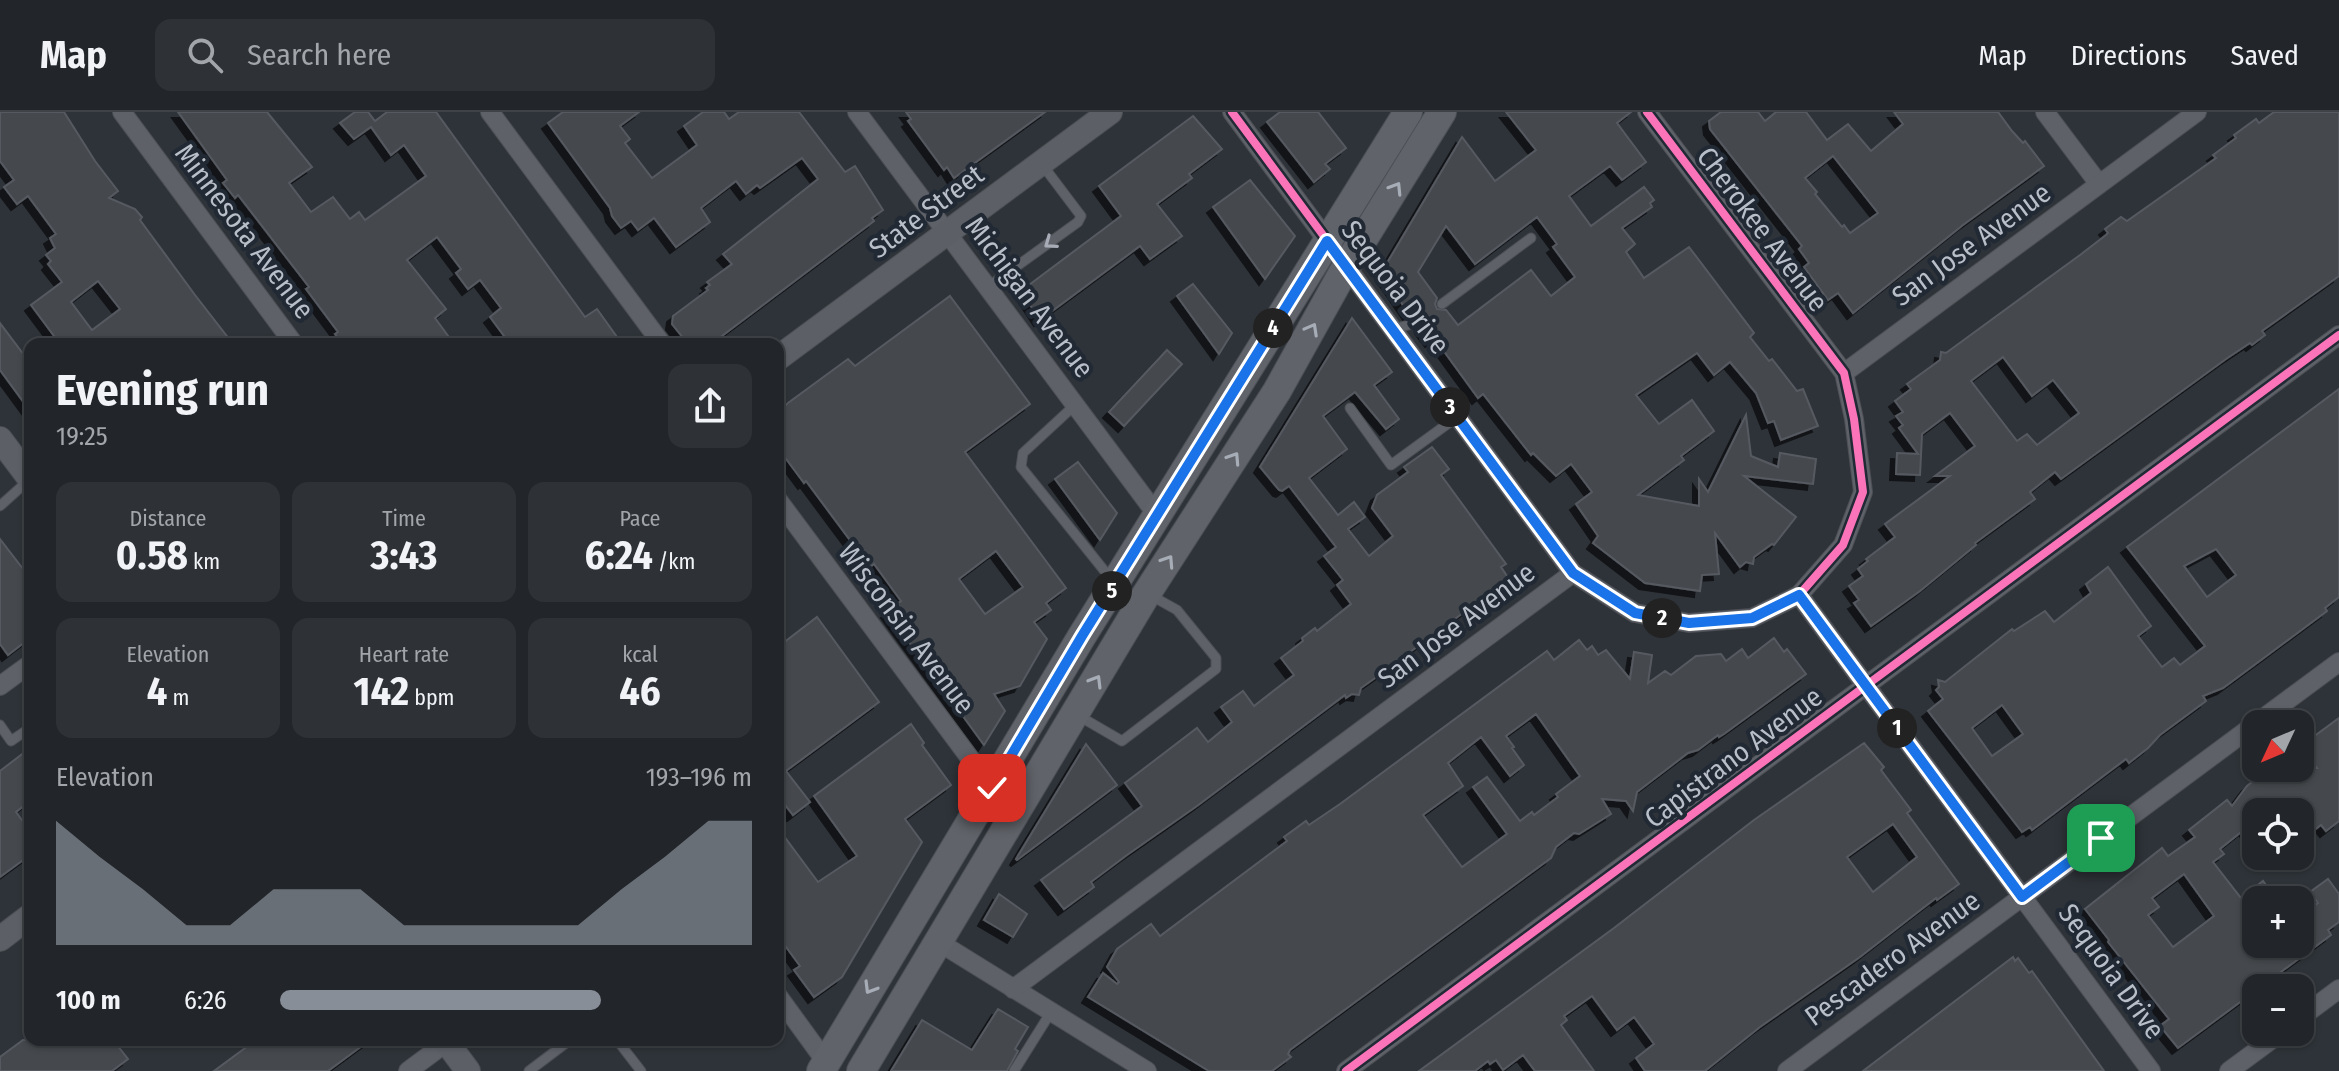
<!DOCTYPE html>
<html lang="en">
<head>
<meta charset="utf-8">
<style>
  body { margin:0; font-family:"Fira Sans Condensed",sans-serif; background:#2e3237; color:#f1f3f6; height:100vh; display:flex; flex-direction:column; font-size:30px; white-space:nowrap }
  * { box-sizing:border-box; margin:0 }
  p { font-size:26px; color:#a2a5a9 }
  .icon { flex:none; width:44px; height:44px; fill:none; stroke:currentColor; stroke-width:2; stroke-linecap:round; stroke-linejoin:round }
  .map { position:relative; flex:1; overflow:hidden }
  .sheet { position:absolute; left:24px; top:226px; width:760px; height:708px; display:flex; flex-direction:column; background:#22262b; border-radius:16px; box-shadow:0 2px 6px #0004,0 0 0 2px #3f4347 }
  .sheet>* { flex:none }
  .needle { width:52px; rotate:226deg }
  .tools { position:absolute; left:2242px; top:598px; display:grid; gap:16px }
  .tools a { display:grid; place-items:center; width:72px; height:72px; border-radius:16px; background:#22262b; box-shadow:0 2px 6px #0004,0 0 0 2px #3f4347; font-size:40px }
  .pin { position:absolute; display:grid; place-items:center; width:68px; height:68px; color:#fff; margin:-34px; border-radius:16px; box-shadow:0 4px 12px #0006 }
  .km { position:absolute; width:40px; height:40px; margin:-20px; border-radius:50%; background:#222; color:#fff; font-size:22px; line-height:40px; text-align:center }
  .round { display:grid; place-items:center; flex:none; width:84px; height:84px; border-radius:16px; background:#2e3237 }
  .head { display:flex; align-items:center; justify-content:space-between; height:136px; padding:0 32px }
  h1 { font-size:44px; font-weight:700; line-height:60px }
  .figures { display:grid; grid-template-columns:repeat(3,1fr); gap:12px; height:136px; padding:8px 32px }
  .figures div { display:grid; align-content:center; border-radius:16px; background:#2e3237; text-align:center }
  .figures b { font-size:40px; font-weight:700 }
  .figures small { font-size:22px; font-weight:400 }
  .figures p { font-size:22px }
  .chart { height:224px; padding:16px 32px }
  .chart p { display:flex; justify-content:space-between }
  .chart svg { width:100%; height:144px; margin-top:8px; fill:#888e97; opacity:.7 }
  ul { padding:0 32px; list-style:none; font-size:26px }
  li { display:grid; grid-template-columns:128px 96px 1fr; align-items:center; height:60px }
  li i { height:20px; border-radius:10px; background:#888e97 }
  header { display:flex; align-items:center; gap:48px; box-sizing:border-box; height:112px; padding:0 40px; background:#22262b; border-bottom:2px solid #3f4347 }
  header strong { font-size:38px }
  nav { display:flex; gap:44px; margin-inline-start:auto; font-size:28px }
  .search { width:560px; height:72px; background:#2e3237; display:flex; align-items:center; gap:20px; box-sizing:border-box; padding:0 28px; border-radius:16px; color:#a2a5a9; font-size:30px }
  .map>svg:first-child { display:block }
</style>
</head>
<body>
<header>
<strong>Map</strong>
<div class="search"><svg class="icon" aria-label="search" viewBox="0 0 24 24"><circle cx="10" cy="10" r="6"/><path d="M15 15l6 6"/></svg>Search here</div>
<nav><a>Map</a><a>Directions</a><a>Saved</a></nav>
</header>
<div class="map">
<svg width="2339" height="959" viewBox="0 0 2339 959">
  <defs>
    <filter id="shadow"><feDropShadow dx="-6" dy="6" stdDeviation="0" flood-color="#0009"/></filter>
  </defs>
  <rect width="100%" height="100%" fill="#2e3339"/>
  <g fill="#45484e" stroke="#565a61" stroke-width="2" fill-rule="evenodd" filter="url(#shadow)">
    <path d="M0 0H64L95 49 118 79 109 86 135 97 142 105 140 108 195 183 233 232H60L31 193 62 170 48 152 51 149 46 143 55 136 50 126 56 122 28 84 17 92 4 75 14 68 0 49ZM98 169 120 197 92 218 71 190Z"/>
    <path d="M178 0H267L312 55 289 71 311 100 333 85 350 107 359 100 365 108 426 64 404 33 391 43 371 15 354 27 340 11 355 0H368L375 9 387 0H436L585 205 597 197 622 232H510L490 205 501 196 480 168 468 177 456 161 461 157 437 125 407 148 446 197 435 206 454 232H342L335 222 338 220 306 177 309 175 238 83 235 86 223 71 227 68Z"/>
    <path d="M563 0H639L620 14 630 27 625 31 652 66 697 33 684 14 703 0H724L729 7 739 0H799L845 60 855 54 883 98 872 106 874 109 722 224 728 232H688L672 212 673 204 708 178 706 176 710 173 707 170 732 152 723 142 818 67 802 46 760 76 757 73 746 82 736 69 701 96 710 110 676 135 654 106 638 118 631 109 621 116 612 104 610 96 548 11Z"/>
    <path d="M906 0H1045L954 66 947 55 944 58 908 9 911 7Z"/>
    <path d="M1280 0H1318L1346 36 1325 52 1330 57 1314 70 1267 10Z"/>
    <path d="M1506 0H1631L1617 11 1646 50 1622 68 1610 54 1569 84 1591 114 1644 75 1654 88 1650 91 1652 95 1622 116 1635 132 1626 140 1644 166 1689 135 1754 221 1750 225 1769 249 1772 247 1797 279 1803 277 1818 314 1781 328 1774 309 1768 311 1756 281 1730 250 1714 263 1697 241 1636 283 1659 312 1692 288 1714 319 1681 344 1684 348 1638 383 1699 394V367L1708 380 1746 303 1751 344 1778 355 1780 341 1816 347 1813 372 1744 364 1796 405 1774 433 1772 432 1754 445 1753 452 1746 450 1740 455 1715 421 1719 462 1702 463 1700 479 1645 471 1593 431 1598 424 1576 392 1592 380 1571 352 1556 364 1533 341 1531 343 1483 282 1478 286 1435 227 1431 229 1421 216 1422 206 1411 205 1381 161 1462 25 1495 69 1536 38ZM1537 105 1557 132 1553 135 1575 165 1551 184 1531 158 1458 213 1446 198 1437 197 1435 192 1437 186 1418 160 1446 114 1475 152Z"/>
    <path d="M1721 0H1758L1765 9 1776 0H1806L1827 28 1848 12 1871 39 1903 12 1894 0H1998L2012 19 2023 31 2025 29 2044 54 1963 113 1853 201 1838 181 1828 188 1804 155 1809 151 1799 137 1802 134 1710 17 1709 9ZM1833 44 1878 101 1850 121 1844 113 1842 115 1815 82 1817 80 1805 66Z"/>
    <path d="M2274 0H2339V164L2262 219 2265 223 2252 233 2250 231 2226 247 2061 367 2055 360 2030 380 2035 387 1975 431 1976 433 1920 479 1871 514 1854 491 1859 488 1849 474 1863 464 1858 457 1868 449 1866 447 1895 425 1885 412 1950 364H1935L1975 334 1950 301 1922 322 1920 363 1896 362 1897 341 1918 342 1899 316 1903 313 1896 304 1903 300 1895 289 1911 277 1907 272 1940 248 1941 240 1946 241 2080 143 2106 123 2108 121 2105 117 2121 105 2127 109 2216 46 2213 43 2236 26 2234 23 2256 7 2259 11ZM2003 245 2032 284 2053 268 2079 301 2037 333 2027 322 2017 329 1971 269Z"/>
    <path d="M1193 4 1222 37 1189 62 1192 66 1157 92 1182 124 1150 147 1140 134 1040 208 1021 179 1121 104 1099 74Z"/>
    <path d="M1250 68 1295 124 1265 167 1213 95Z"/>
    <path d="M1193 172 1232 221 1219 242 1177 184Z"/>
    <path d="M950 184 1030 292 965 340 1066 476 1046 491 1051 498 1034 510 1047 527 1020 574 994 582 1005 599 984 633 887 500 901 489 874 452 870 455 806 369 804 371 778 336V301L788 291 848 247 855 254ZM996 439 1023 475 985 502 959 467Z"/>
    <path d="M1352 206 1392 260 1374 273 1399 307 1386 317 1355 280 1323 304 1347 337 1309 366 1338 403 1354 390 1365 405 1348 417 1369 444 1393 424 1372 396 1377 383 1408 360 1404 355 1432 335 1449 357 1441 363 1506 452 1501 455 1509 467 1391 554 1390 560 1385 559 1361 576 1359 583 1352 582 1346 586 1345 583 1197 694 1127 743 1091 770 1094 775 1064 797 1041 768 1142 694 1125 671 1197 616 1208 630 1232 610 1221 595 1243 579 1254 594 1294 563 1281 546 1303 529 1302 526 1315 516 1317 519 1351 492 1337 473 1343 468 1324 444 1336 435 1289 374 1282 379 1279 378 1260 355Z"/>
    <path d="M0 211 30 251V299L0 258Z"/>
    <path d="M1167 238 1182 252 1124 314 1109 300Z"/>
    <path d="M2339 277V485L2325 496 2327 499 2253 554 2223 576 2203 584 2206 589 2160 623 2148 636 2129 651 2126 647 2032 718 2030 715 2022 720 1928 599 1943 587 1936 578 1939 575 1938 568 1945 570 2012 517 2014 519 2045 499 2054 510 2091 481 2086 472 2108 455 2151 514 2138 524 2162 555 2174 546 2180 553 2205 534 2127 435ZM2216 437 2236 463 2207 485 2184 454ZM2002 593 2023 622 1992 644 1972 616Z"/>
    <path d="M1078 350 1117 401 1100 428 1055 367Z"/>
    <path d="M0 427 30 466V526L8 543 0 532Z"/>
    <path d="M817 505 879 590 786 659 810 690 793 703 778 684V535Z"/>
    <path d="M1774 526 1784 540 1787 537 1806 562 1724 622 1719 625 1718 623 1698 638 1688 641 1637 680 1633 699 1626 689 1602 687 1611 702 1579 722 1574 721 1556 735 1551 746 1290 938 1288 942 1291 945 1272 959H1209L1088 885 1103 861 1117 872 1119 870 1107 855 1117 837 1151 812 1160 824 1287 729 1284 725 1306 709 1309 713 1340 692 1547 539 1554 548 1579 528 1587 538 1592 534 1598 543 1606 538 1630 567 1634 540 1652 543 1648 571 1665 559 1671 563 1696 544 1721 542 1726 549 1742 537 1748 546ZM1536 602 1580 664 1556 682 1558 685 1534 703 1532 700 1520 709 1487 665 1473 675 1507 722 1462 755 1423 703 1463 674 1448 651 1481 625 1510 664 1524 653 1512 636 1514 635 1506 624Z"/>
    <path d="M2339 606V709L2326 719 2321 713 2300 729V700H2256V733L2245 717 2220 737 2224 742 2213 750 2241 786 2263 769 2277 788H2256V832H2300V804L2318 791 2310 780 2328 767 2339 782V810L2328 818 2331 823 2178 936 2160 914 2169 907 2108 830 2109 828 2085 797 2162 736 2168 744 2195 725 2189 718 2227 688 2232 694 2247 674 2270 656H2317L2301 634ZM2184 762 2214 804 2173 835 2148 803 2159 795 2152 786Z"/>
    <path d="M911 612 924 631 922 633 951 673 905 707 922 730 842 865 814 885 794 858 800 854 778 824V716L818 770 857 744 814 684Z"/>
    <path d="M1864 631 1884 655 1881 658 1911 698 1907 701 1959 772 1937 788 1936 786 1860 845 1760 915 1705 959H1645L1636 946 1654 932 1634 905 1617 918 1592 884 1564 904 1567 908 1561 913 1594 959H1535L1523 943 1503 958 1496 948 1490 952 1488 949 1475 959H1419L1614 816 1754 708ZM1893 712 1917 745 1873 780 1847 745Z"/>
    <path d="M1086 632 1117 673 1017 748 1016 747Z"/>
    <path d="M30 636V689L16 700 30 719V743L0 765V659Z"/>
    <path d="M999 782 1027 802 1013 825 984 808Z"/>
    <path d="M2013 845 2015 849 2018 846 2029 861 2032 859 2104 959H1863Z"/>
    <path d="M998 897 1028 915 1015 937 1018 939 1007 959H891L922 908 972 938Z"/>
    <path d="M23 928H113L128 947 112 959H0V945Z"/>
    <path d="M256 928H370L328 959H214Z"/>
  </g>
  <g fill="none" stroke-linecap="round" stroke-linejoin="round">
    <g stroke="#4c4f54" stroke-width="11">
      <g id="lane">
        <path d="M988 175 1078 110 1081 104 1041 51"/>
        <path d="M1442 192 1531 126"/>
        <path d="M1393 217 1416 211"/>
        <path d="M1075 293 1023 341 1021 355 1111 467"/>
        <path d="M1350 296 1391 353 1457 305"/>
        <path d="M0 394 30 367"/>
        <path d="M1079 604 1122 629 1216 557V546L1177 498 1150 483"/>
        <path d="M0 613 11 629 30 616"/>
        <path d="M617 928 641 959"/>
        <path d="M529 959 570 928"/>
        <path d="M1014 959 1051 900"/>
      </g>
    </g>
    <g stroke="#4c4f54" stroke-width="20">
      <g id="street">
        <path d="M122 0 294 232"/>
        <path d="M490 0 662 232"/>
        <path d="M857 0 1157 403"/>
        <path d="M1232 0 1573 461 1635 501 1689 511 1752 506 1799 483 1843 433 1863 380 1854 307 1844 261 1647 0"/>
        <path d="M2045 0 2099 72"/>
        <path d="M1844 261 2197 0"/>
        <path d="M778 388 992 676"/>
        <path d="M1799 483 2151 959"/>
        <path d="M0 574 30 552"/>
        <path d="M937 829 1147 959"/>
        <path d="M1013 877 1573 461"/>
        <path d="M778 884 826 950"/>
        <path d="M2300 906 2339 877"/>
        <path d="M408 959 447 930"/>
        <path d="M1346 959 2339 223"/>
        <path d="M1787 959 2339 550"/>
        <path d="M2229 959 2282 920"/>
      </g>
    </g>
    <g stroke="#4c4f54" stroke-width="26">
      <g id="secondary">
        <path d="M778 246 1110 0"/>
        <path d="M0 327 30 367"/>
        <path d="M0 827 30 804"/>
        <path d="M445 928 468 959"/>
      </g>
    </g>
    <g stroke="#4b4f56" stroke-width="30">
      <g id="primary">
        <path d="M821 959 1082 524 1408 0"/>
        <path d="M861 959 1147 481 1277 279 1346 155 1442 0"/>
      </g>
    </g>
    <use href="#lane" stroke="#5e6168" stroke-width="9"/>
    <use href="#street" stroke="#5e6168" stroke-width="18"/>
    <use href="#secondary" stroke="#5c6066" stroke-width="24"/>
    <use href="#primary" stroke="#606369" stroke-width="28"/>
    <g stroke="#212934" stroke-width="13">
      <g id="cycleway">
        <path d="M1232 0 1573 461 1635 501 1689 511 1752 506 1799 483 1843 433 1863 380 1854 307 1844 261 1647 0"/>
        <path d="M1346 959 2339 223"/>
      </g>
    </g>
    <use href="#cycleway" stroke="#fb73b8" stroke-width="8"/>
  </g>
  <defs><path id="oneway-chevron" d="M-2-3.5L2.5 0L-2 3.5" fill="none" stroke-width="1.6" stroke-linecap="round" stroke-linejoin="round" transform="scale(2)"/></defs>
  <g stroke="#a7adb6">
    <use href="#oneway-chevron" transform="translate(1396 76) rotate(-58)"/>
    <use href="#oneway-chevron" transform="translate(1312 217) rotate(-61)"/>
    <use href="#oneway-chevron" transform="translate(1234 346) rotate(-57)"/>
    <use href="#oneway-chevron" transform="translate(1168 449) rotate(-57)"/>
    <use href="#oneway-chevron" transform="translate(1096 569) rotate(-59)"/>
    <use href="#oneway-chevron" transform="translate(870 876) rotate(121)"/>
  </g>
  <use stroke="#a7acb6" href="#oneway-chevron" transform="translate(1050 131) rotate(144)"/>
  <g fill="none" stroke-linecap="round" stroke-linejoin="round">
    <g stroke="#fff" stroke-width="16">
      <path id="route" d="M992 676 1082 524 1327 129 1573 461 1635 501 1689 511 1752 506 1799 483 2022 785 2101 726"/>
    </g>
    <use href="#route" stroke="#1a73e8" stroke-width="10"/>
  </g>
  <g text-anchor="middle" stroke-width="8" stroke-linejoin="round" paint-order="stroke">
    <g font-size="28" fill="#b9bfc9" stroke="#212934">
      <text transform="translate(926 99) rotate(-37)" y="10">State Street</text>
      <text transform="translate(1763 117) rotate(53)" y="10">Cherokee Avenue</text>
      <text transform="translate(245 119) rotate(53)" y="10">Minnesota Avenue</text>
      <text transform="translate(1971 132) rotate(-36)" y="10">San Jose Avenue</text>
      <text transform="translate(1396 175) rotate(53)" y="10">Sequoia Drive</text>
      <text transform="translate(1030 185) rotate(53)" y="10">Michigan Avenue</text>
      <text transform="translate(1456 513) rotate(-37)" y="10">San Jose Avenue</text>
      <text transform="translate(907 516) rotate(53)" y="10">Wisconsin Avenue</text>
      <text transform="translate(1733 645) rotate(-37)" y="10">Capistrano Avenue</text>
      <text transform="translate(1892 846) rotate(-36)" y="10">Pescadero Avenue</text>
      <text transform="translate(2112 859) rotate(54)" y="10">Sequoia Drive</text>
    </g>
  </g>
</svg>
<div class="tools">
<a><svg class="needle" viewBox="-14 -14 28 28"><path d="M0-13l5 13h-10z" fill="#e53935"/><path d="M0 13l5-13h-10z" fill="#a2a5a9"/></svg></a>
<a><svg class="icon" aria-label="locate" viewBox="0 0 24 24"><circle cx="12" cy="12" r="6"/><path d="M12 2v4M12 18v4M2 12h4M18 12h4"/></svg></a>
<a>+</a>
<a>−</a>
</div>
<div class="pin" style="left:2101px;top:726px;background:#1e9e55"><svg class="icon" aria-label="arrive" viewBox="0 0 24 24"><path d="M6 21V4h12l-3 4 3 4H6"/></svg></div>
<div class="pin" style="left:992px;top:676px;background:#d93025"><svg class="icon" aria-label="check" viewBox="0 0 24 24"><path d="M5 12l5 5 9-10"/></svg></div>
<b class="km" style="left:1897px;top:616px">1</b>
<b class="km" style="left:1662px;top:506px">2</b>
<b class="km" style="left:1450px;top:295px">3</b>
<b class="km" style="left:1273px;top:216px">4</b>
<b class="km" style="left:1112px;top:479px">5</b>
<section class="sheet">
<div class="head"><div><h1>Evening run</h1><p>19:25</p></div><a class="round"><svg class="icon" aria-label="share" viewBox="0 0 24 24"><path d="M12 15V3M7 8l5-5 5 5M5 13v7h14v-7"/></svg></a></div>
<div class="figures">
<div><p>Distance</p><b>0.58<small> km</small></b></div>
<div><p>Time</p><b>3:43</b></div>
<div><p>Pace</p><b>6:24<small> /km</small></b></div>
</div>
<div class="figures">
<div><p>Elevation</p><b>4<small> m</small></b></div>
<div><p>Heart rate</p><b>142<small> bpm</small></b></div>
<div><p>kcal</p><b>46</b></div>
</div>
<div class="chart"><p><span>Elevation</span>193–196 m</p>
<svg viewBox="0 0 160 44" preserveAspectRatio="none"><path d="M0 44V6L10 17L20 27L30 38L40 38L50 27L60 27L70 27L80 38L90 38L100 38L110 38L120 38L130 27L140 17L150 6L160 6V44z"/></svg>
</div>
<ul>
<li><b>100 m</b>6:26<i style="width:68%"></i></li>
</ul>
</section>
</div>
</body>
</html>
